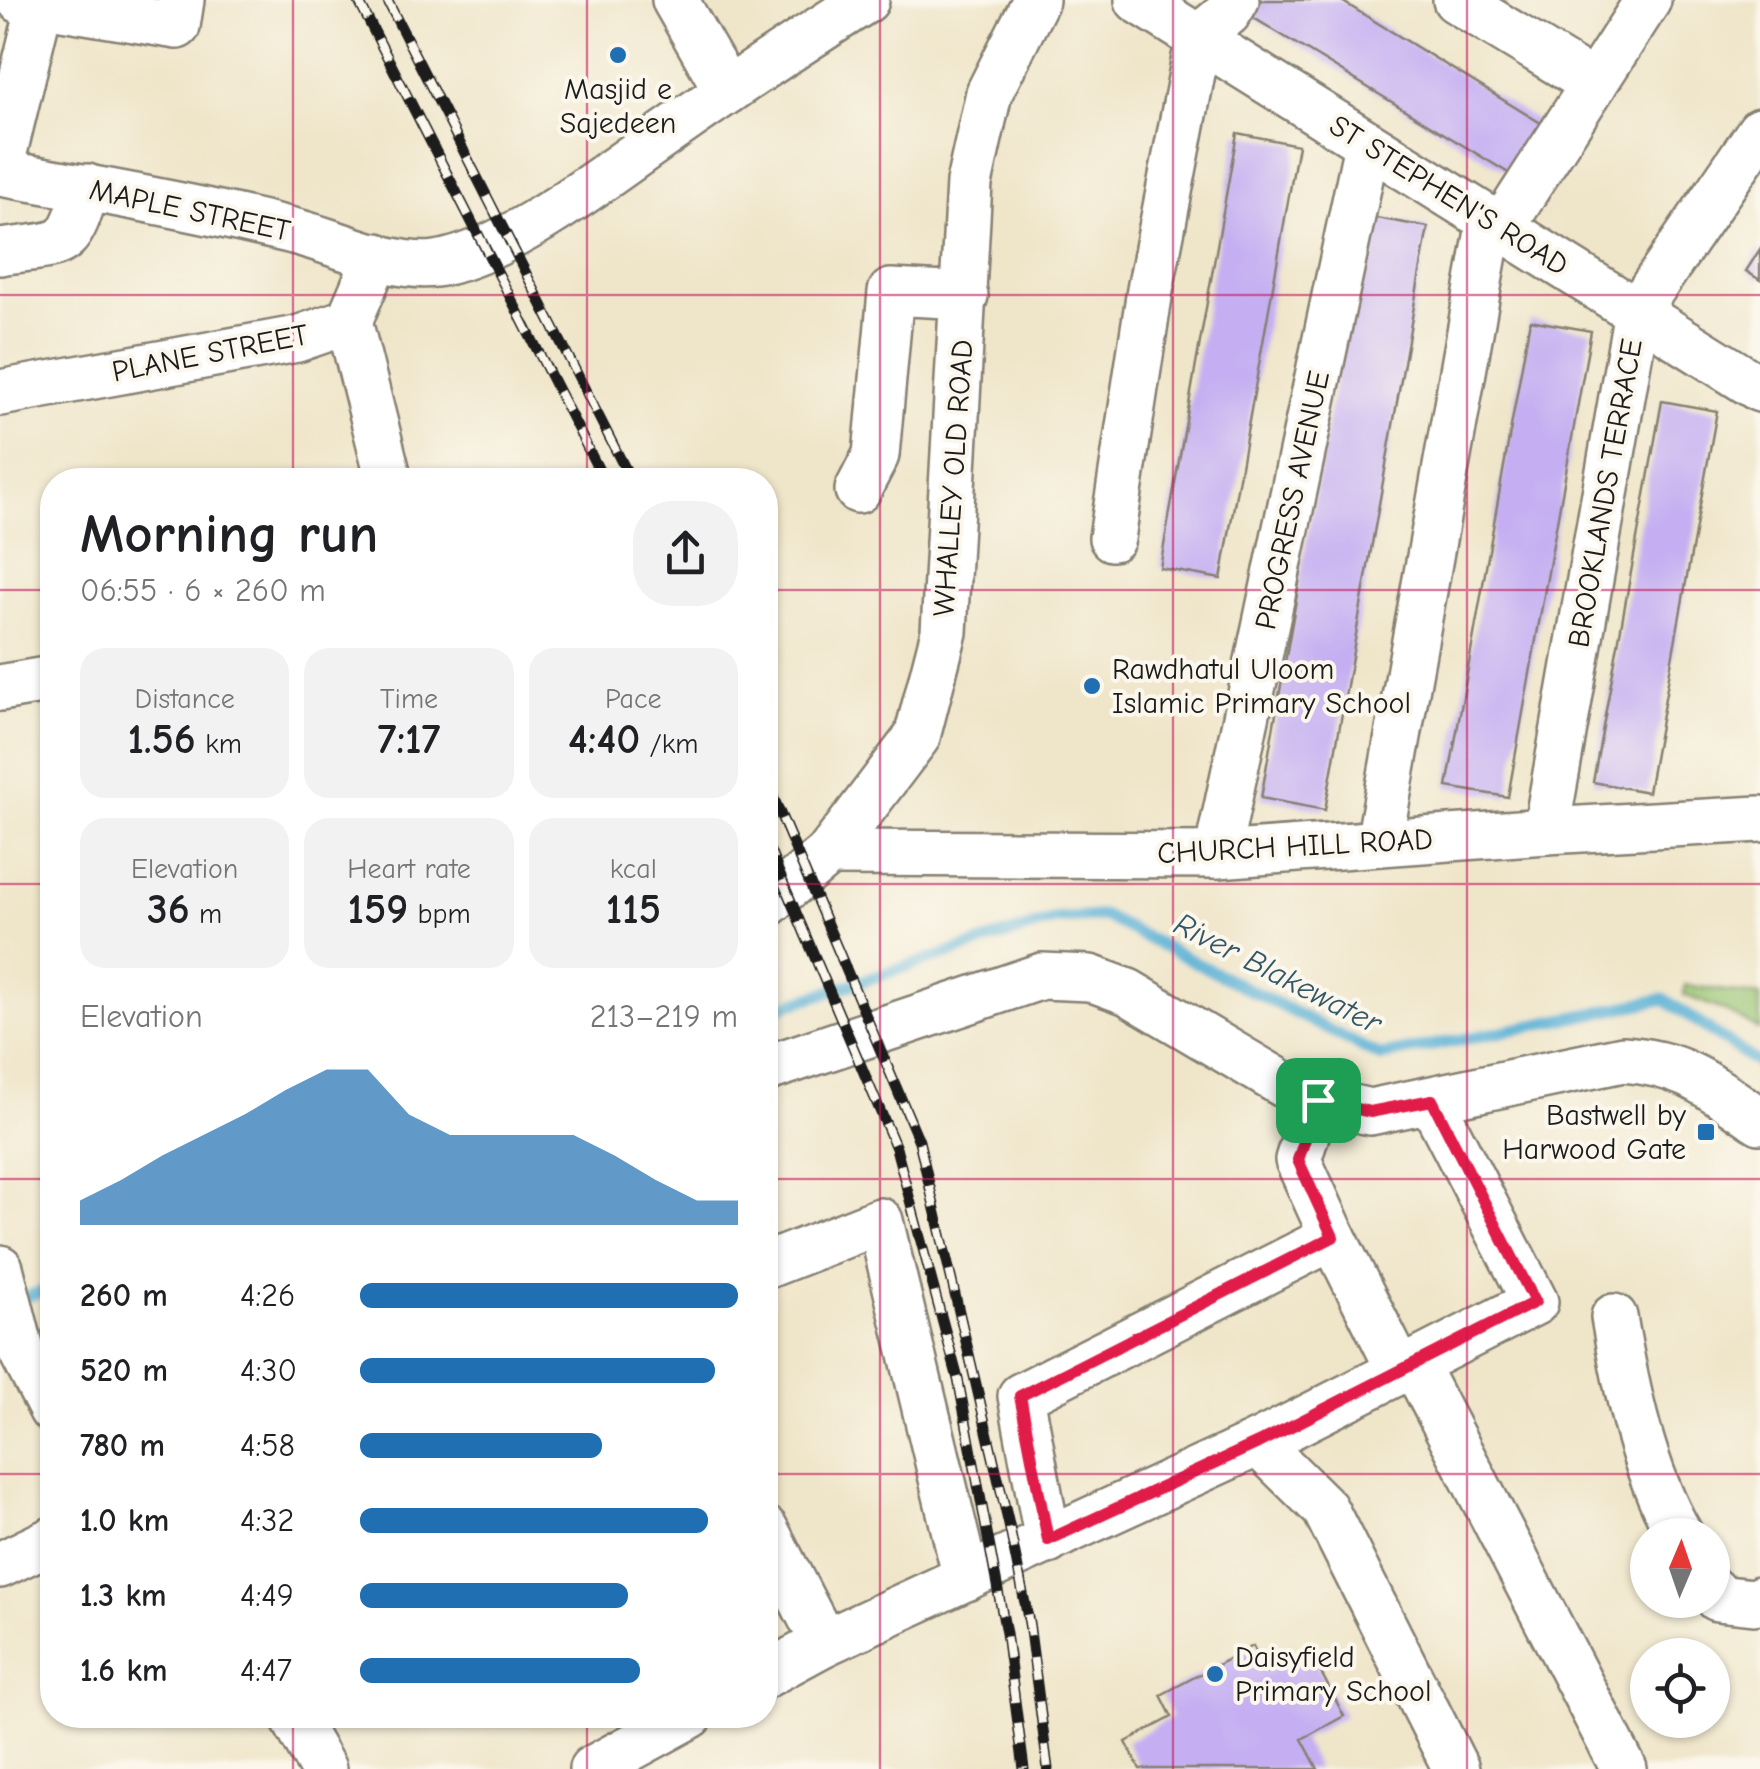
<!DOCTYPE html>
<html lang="en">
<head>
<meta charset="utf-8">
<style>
  body { margin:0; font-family:"Comic Neue",sans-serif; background:#f2f2f2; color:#202124; height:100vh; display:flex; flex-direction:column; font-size:38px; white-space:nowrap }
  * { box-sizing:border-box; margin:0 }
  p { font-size:32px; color:#757577 }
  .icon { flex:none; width:55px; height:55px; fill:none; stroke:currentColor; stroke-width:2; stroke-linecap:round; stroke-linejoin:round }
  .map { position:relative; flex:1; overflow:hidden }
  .drawer { position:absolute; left:40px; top:468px; width:738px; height:1260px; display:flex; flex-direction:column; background:#fff; border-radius:40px; box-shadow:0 2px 8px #0004 }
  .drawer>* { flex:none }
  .needle { width:65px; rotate:2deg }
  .fabs { position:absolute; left:1630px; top:1518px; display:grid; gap:20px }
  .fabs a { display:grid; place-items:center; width:100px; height:100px; border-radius:50%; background:#fff; box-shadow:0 2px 8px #0004; font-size:50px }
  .pin { position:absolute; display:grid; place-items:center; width:85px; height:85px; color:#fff; margin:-42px; border-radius:20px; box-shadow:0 5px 15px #0006 }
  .round { display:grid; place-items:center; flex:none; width:105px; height:105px; border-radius:40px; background:#f2f2f2 }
  .head { display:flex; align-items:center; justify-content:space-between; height:170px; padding:0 40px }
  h1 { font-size:55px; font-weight:800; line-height:75px }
  .metrics { display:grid; grid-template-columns:repeat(3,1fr); gap:15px; height:170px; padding:10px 40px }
  .metrics div { display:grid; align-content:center; border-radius:25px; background:#f2f2f2; text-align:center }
  .metrics b { font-size:42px; font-weight:800 }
  .metrics small { font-size:28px; font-weight:400 }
  .metrics p { font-size:28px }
  .chart { height:280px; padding:20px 40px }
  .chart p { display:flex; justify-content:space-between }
  .chart svg { width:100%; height:180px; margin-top:10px; fill:#1f6fb2; opacity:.7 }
  ul { padding:0 40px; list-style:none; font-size:32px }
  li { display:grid; grid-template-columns:160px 120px 1fr; align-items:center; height:75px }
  li i { height:25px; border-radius:12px; background:#1f6fb2 }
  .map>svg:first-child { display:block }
</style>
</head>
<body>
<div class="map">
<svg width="1760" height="1769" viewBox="0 0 1760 1769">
  <rect width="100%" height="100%" fill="#fbf7ec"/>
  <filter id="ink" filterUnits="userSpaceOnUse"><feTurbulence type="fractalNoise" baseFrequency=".01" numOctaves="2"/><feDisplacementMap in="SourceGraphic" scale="20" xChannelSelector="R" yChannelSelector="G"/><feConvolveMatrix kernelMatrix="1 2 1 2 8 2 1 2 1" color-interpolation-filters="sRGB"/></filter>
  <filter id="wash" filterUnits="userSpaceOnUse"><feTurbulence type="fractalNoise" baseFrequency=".0048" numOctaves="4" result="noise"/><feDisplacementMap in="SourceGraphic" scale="40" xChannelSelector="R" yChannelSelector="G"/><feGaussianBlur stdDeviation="2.25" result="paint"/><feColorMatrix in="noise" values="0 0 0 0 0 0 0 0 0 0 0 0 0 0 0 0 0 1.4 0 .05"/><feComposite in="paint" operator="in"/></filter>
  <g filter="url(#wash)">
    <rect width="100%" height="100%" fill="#efe5c9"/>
    <path fill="#99c573" stroke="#5a7048" stroke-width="2.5" d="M1685 985 1760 996V1030L1725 1011 1684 995Z"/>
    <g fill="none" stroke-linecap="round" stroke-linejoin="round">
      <g stroke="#58b0d5" stroke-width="12">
        <path d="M765 1012 1056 919 1104 916 1380 1056 1664 999 1760 1065"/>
        <path d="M17 1300 52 1288"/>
      </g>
    </g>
    <g id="blocks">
      <g fill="#c5aff2">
        <path d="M1251 0H1340L1557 133 1525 183 1244 12Z"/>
        <path d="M1237 133 1298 145 1221 579 1160 568Z"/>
        <path d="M1364 216 1428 227 1325 810 1261 798Z"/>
        <path d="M1760 249V280L1746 271Z"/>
        <path d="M1530 320 1591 331 1508 797 1447 787Z"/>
        <path d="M1662 401 1717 411 1648 792 1593 782Z"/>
        <path d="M1253 1646 1267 1672 1309 1650 1344 1716 1302 1739 1318 1769H1140L1126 1742 1172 1717 1161 1695Z"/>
      </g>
    </g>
  </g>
  <g filter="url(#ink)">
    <use href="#blocks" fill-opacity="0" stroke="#868072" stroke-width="2.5"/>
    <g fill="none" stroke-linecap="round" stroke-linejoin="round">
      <g stroke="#868072" stroke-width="50">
        <g id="minor">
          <path d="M20 0 177 26 181 0"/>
          <path d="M675 0 727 91"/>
          <path d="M1138 0 1760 389"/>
          <path d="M1456 0 1594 84"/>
          <path d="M0 169 41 0"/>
          <path d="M0 173C97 189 194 207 289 230 333 240 392 270 436 264 507 253 605 176 665 134 731 88 798 43 866 0"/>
          <path d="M1501 228 1648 0"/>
          <path d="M0 252C65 242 67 254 87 187"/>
          <path d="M349 321 389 480"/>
          <path d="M0 393 297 339 349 321 377 256"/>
          <path d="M858 490 876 455 891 292 965 296"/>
          <path d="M1112 538 1150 290 1199 37 1228 13 1236 0"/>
          <path d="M0 688 52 679"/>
          <path d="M1546 831 1637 311 1760 131"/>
          <path d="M1379 843 1490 220"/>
          <path d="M829 853 1217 855 1546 831 1760 819"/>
          <path d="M1217 855 1367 145"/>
          <path d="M765 906 829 853 917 737 944 632 969 183 989 93 1036 0"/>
          <path d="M765 1069 1042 976 1090 978 1128 992 1305 1097 1370 1112 1623 1059C1687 1064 1709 1086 1760 1121"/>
          <path d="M1333 1237 1400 1371"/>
          <path d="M765 1266 880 1221 966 1578"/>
          <path d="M0 1268 21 1350 52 1410"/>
          <path d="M1614 1317C1626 1388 1643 1472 1680 1535"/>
          <path d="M1414 1364 1624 1769"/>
          <path d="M1258 1443 1325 1509 1456 1769"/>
          <path d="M765 1529 824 1643"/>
          <path d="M1048 1541 1021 1396 1333 1237 1298 1160 1317 1100"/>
          <path d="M0 1565 52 1540"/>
          <path d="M1712 1590 1717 1598 1754 1602 1760 1599"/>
          <path d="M765 1675 824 1643 1258 1443 1535 1302 1431 1100"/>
          <path d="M292 1715 323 1769"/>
          <path d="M592 1769 691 1715"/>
        </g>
      </g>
      <use href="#minor" stroke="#fff" stroke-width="45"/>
      <g stroke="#1c1c1c" stroke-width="11">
        <g id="rail">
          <path d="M358 0 604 480"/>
          <path d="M387 0 631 480"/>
          <path d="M765 778 919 1141 1009 1525 1029 1623 1048 1769"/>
          <path d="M765 840 896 1148 958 1379 1006 1633 1024 1769"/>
        </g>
      </g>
      <use href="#rail" stroke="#fbf7ec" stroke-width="8" stroke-dasharray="22" stroke-linecap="butt"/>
    </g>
  </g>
  <g fill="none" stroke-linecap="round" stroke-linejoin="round" filter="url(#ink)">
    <g stroke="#fff" stroke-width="20">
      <path id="route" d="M1318 1100 1370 1112 1432 1100 1535 1302 1258 1443 1048 1540 1020 1396 1333 1237 1298 1160Z"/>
    </g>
    <use href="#route" stroke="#e11d48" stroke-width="12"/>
  </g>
  <path fill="none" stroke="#c2185b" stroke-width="2.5" stroke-opacity="0.55" d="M293 0V480M587 0V480M880 0V1769M1173 0V1769M1467 0V1769M0 295H1760M0 590H52M765 590H1760M0 884H52M765 884H1760M0 1179H52M765 1179H1760M0 1474H52M765 1474H1760M293 1715V1769M587 1715V1769"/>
  <g fill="#1f6fb2" stroke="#fbf7ec" stroke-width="4">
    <circle cx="618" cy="55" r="10"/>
    <circle cx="1092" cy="686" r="10"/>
    <rect x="1696" y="1122" width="20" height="20" rx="5"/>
    <circle cx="1215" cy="1674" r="10"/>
  </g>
  <g text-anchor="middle" stroke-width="8" stroke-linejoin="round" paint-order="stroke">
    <g font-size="30" fill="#1c1c1c" stroke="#fbf7ec" text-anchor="start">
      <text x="618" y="99" text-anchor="middle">Masjid e<tspan x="618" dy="34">Sajedeen</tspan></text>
      <text x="1112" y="679">Rawdhatul Uloom<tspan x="1112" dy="34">Islamic Primary School</tspan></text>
      <text x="1686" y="1125" text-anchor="end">Bastwell by<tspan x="1686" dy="34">Harwood Gate</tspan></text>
      <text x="1235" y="1667">Daisyfield<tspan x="1235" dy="34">Primary School</tspan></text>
    </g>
    <g font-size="30" fill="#1c1c1c" stroke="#fbf7ec">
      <text transform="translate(1449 195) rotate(32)" y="10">ST STEPHEN'S ROAD</text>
      <text transform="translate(190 210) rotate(12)" y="10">MAPLE STREET</text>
      <text transform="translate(210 353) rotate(-11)" y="10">PLANE STREET</text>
      <text transform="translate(953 478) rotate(-86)" y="10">WHALLEY OLD ROAD</text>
      <text transform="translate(1605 493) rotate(-80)" y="10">BROOKLANDS TERRACE</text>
      <text transform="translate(1292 500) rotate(-78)" y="10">PROGRESS AVENUE</text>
      <text transform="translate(1295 846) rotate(-3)" y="10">CHURCH HILL ROAD</text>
    </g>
    <g font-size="32" font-style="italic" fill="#345766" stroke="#fbf7ec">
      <text transform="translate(1278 973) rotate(27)" y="11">River Blakewater</text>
    </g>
  </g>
</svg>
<div class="fabs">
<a><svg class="needle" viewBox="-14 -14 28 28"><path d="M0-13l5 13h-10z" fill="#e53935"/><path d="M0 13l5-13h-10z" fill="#757577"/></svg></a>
<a><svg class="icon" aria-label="locate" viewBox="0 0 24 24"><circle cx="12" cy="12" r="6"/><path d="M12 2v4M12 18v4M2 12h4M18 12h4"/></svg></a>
</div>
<div class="pin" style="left:1318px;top:1100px;background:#1e9e55"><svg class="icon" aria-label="arrive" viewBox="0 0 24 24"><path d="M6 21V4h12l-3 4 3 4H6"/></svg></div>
<section class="drawer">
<div class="head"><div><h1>Morning run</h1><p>06:55 · 6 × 260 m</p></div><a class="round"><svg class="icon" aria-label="share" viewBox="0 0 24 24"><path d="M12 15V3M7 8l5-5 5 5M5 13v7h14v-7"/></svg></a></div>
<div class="metrics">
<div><p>Distance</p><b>1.56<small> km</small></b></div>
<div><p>Time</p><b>7:17</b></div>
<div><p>Pace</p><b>4:40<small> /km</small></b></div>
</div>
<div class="metrics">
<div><p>Elevation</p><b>36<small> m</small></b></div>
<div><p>Heart rate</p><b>159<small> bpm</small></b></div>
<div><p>kcal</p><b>115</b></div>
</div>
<div class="chart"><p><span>Elevation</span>213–219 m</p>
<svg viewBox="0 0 160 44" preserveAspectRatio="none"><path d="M0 44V38L10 33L20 27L30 22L40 17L50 11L60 6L70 6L80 17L90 22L100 22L110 22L120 22L130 27L140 33L150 38L160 38V44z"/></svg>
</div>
<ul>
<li><b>260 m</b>4:26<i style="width:100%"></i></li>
<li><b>520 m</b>4:30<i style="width:94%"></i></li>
<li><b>780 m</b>4:58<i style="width:64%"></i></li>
<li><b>1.0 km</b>4:32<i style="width:92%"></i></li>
<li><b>1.3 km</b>4:49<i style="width:71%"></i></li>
<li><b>1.6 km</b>4:47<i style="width:74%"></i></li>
</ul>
</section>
</div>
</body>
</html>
